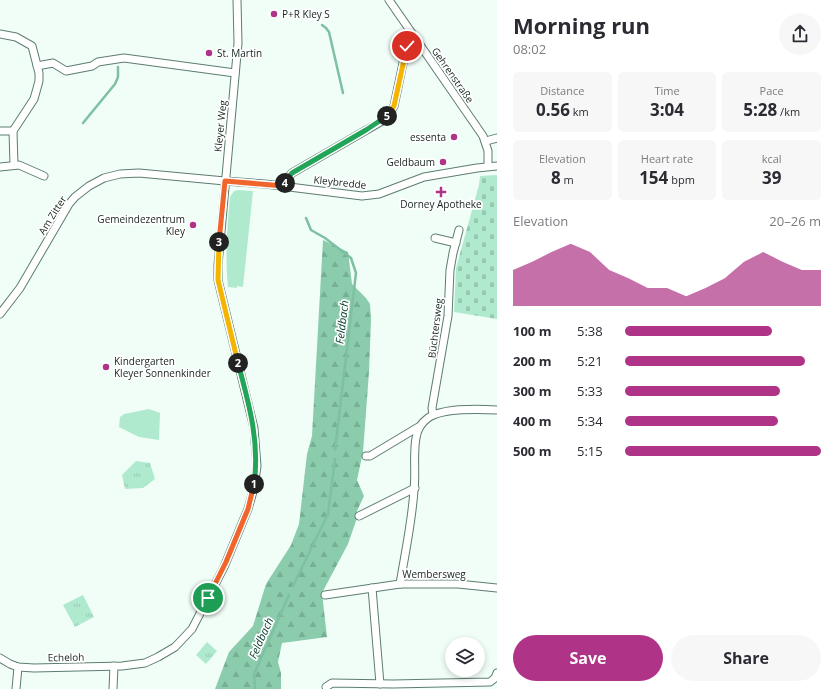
<!DOCTYPE html>
<html lang="en">
<head>
<meta charset="utf-8">
<style>
  body { margin:0; font-family:"Open Sans",sans-serif; background:#f7f7f7; color:#2b2b33; height:100vh; display:flex; flex-direction:column; font-size:15px; white-space:nowrap }
  * { box-sizing:border-box; margin:0 }
  p { font-size:13px; color:#7c7c81 }
  .icon { flex:none; width:22px; height:22px; fill:none; stroke:currentColor; stroke-width:2; stroke-linecap:round; stroke-linejoin:round }
  .map { position:relative; flex:1; overflow:hidden }
  .details { display:flex; flex-direction:column; background:#fff; width:340px }
  .details>* { flex:none }
  .controls { position:absolute; left:445px; top:637px; display:grid; gap:8px }
  .controls a { display:grid; place-items:center; width:40px; height:40px; border-radius:50%; background:#fff; box-shadow:0 2px 6px #0003; font-size:20px }
  .pin { position:absolute; display:grid; place-items:center; width:34px; height:34px; color:#fff; margin:-17px; border:2px solid #fff; border-radius:50%; box-shadow:0 1px 4px #0007 }
  .km { position:absolute; width:20px; height:20px; margin:-10px; border-radius:50%; background:#222; color:#fff; font-size:11px; line-height:20px; text-align:center }
  .round { display:grid; place-items:center; flex:none; width:42px; height:42px; border-radius:21px; background:#f7f7f7 }
  .head { display:flex; align-items:center; justify-content:space-between; height:68px; padding:0 16px }
  h1 { font-size:22px; font-weight:700; line-height:30px }
  .stats { display:grid; grid-template-columns:repeat(3,1fr); gap:6px; height:68px; padding:4px 16px }
  .stats div { display:grid; align-content:center; border-radius:6px; background:#f7f7f7; text-align:center }
  .stats b { font-size:17px; font-weight:700 }
  .stats small { font-size:11px; font-weight:400 }
  .stats p { font-size:11px }
  .chart { height:112px; padding:8px 16px }
  .chart p { display:flex; justify-content:space-between }
  .chart svg { width:100%; height:72px; margin-top:4px; fill:#af3487; opacity:.7 }
  .cta { display:flex; gap:8px; margin-top:auto; padding:8px 16px }
  .cta a { flex:1; height:46px; border-radius:24px; background:#af3487; color:#fff; font-size:16px; font-weight:700; line-height:46px; text-align:center }
  .cta a+a { background:#f7f7f7; color:#2b2b33 }
  ul { padding:0 16px; list-style:none; font-size:13px }
  li { display:grid; grid-template-columns:64px 48px 1fr; align-items:center; height:30px }
  li i { height:10px; border-radius:5px; background:#af3487 }
  main { display:flex; flex:1; min-height:0 }
  .map>svg:first-child { display:block }
</style>
</head>
<body>
<main>
<div class="map">
<svg width="497" height="689" viewBox="0 0 497 689">
  <defs>
    <pattern id="forest-firs" width="22" height="20" patternUnits="userSpaceOnUse"><rect width="22" height="20" fill="#8bccad"/><path d="M5 1l3.5 6h-7zM16 11l3.5 6h-7z" fill="#77af94"/></pattern>
    <pattern id="cemetery-stones" width="16" height="16" patternUnits="userSpaceOnUse"><rect width="16" height="16" fill="#b0eace"/><path d="M2 7V4a2 2 0 0 1 4 0v3zM10 15v-3a2 2 0 0 1 4 0v3z" fill="#97c9b0"/></pattern>
    <pattern id="park-tufts" width="24" height="20" patternUnits="userSpaceOnUse"><rect width="24" height="20" fill="#b0eace"/><path d="M3 7l-1-3M5 7V3M7 7l1-3M15 17l-1-3M17 17v-4M19 17l1-3" fill="none" stroke="#97c9b0"/></pattern>
  </defs>
  <rect width="100%" height="100%" fill="#f0fef7"/>
  <g fill="#b0eace">
    <path d="M238 190 253 191 243 287 237 286V288L228 287C225 257 227 227 230 197L234 191Z"/>
    <path d="M149 409 160 413 159 440 139 437 119 427 120 417 124 414Z"/>
  </g>
  <path fill="url(#forest-firs)" d="M323 240 348 252 352 284 366 298 370 304 371 320 369 372 363 452 357 480 364 496 357 511V518L348 544 322 593 327 637 282 643 278 662 281 673V689H215L229 652 253 626 266 584 291 545 299 524 307 454 312 436Z"/>
  <path fill="url(#cemetery-stones)" d="M497 175V319L454 312 456 268 479 185 480 176Z"/>
  <g fill="url(#park-tufts)">
    <path d="M136 461 150 463 155 479 143 488 125 489 122 475Z"/>
    <path d="M83 595 94 617 75 627 63 605Z"/>
    <path d="M207 642 217 651 206 664 196 655Z"/>
  </g>
  <g fill="none" stroke-linecap="round" stroke-linejoin="round">
    <g stroke="#7fc0a2" stroke-width="2.5">
      <path d="M322 25 326 28 329 32 343 93"/>
      <path d="M83 123 115 84 118 77V67"/>
      <path d="M306 218 311 230 325 238 351 258 356 273 335 450"/>
      <path d="M293 586 328 514 335 459"/>
      <path d="M255 689 254 674 289 595"/>
    </g>
    <g stroke="#5d7d6e" stroke-width="9">
      <g id="minor">
        <path d="M389 0 483 136 488 151V166"/>
        <path d="M0 34 16 37 32 46 39 73V81L34 99 13 131 14 165"/>
        <path d="M37 66 53 63 66 71 92 66 98 62 124 58 235 73"/>
        <path d="M0 131H13"/>
        <path d="M486 141 497 138"/>
        <path d="M0 167 19 165 44 176"/>
        <path d="M284 186 287 179 292 173 382 121 390 113 394 106 406 49 414 37"/>
        <path d="M435 238 456 243"/>
        <path d="M0 314 20 288 69 204 75 197 89 186 104 178 120 174 139 173 225 181 265 184 362 196 379 194 424 177 477 168 497 166"/>
        <path d="M433 415 432 408 448 316 450 270 453 253 459 230"/>
        <path d="M366 456H370L420 426"/>
        <path d="M359 516 415 488"/>
        <path d="M400 584C405 553 412 522 414 490 416 473 413 455 416 438 417 431 421 423 428 418 442 408 480 409 497 410"/>
        <path d="M372 588 380 684"/>
        <path d="M325 595 400 584H458L497 588"/>
        <path d="M0 658 10 664 18 667 34 668 122 666 145 663 158 657 175 647 192 629 224 567 248 509 254 488 257 466 254 428 218 280V265L238 43 237 0"/>
        <path d="M326 687 332 683 393 684 490 682 495 678 497 673"/>
        <path d="M16 689 18 667"/>
        <path d="M113 689 114 666"/>
      </g>
    </g>
    <use href="#minor" stroke="#fff" stroke-width="7"/>
  </g>
  <g fill="none" stroke-linecap="round" stroke-linejoin="round">
    <g stroke="#fff" stroke-width="8">
      <path id="split-1" d="M208 598 226 562 248 509 254 484"/>
    </g>
    <g stroke="#fff" stroke-width="8">
      <path id="split-2" d="M238 363C249 404 260 442 254 484"/>
    </g>
    <g stroke="#fff" stroke-width="8">
      <path id="split-3" d="M219 242 218 280 238 363"/>
    </g>
    <g stroke="#fff" stroke-width="8">
      <path id="split-4" d="M219 242 225 181 284 186 285 183"/>
    </g>
    <g stroke="#fff" stroke-width="8">
      <path id="split-5" d="M285 183 287 179 292 173 366 130 387 116"/>
    </g>
    <g stroke="#fff" stroke-width="8">
      <path id="split-6" d="M387 116 394 106 407 46"/>
    </g>
    <use href="#split-1" stroke="#f0652b" stroke-width="5"/>
    <use href="#split-2" stroke="#22a559" stroke-width="5"/>
    <use href="#split-3" stroke="#f5b400" stroke-width="5"/>
    <use href="#split-4" stroke="#f0652b" stroke-width="5"/>
    <use href="#split-5" stroke="#22a559" stroke-width="5"/>
    <use href="#split-6" stroke="#f5b400" stroke-width="5"/>
  </g>
  <g fill="#af3487" stroke="#fff" stroke-width="1.5">
    <circle cx="274" cy="14" r="4"/>
    <circle cx="209" cy="53" r="4"/>
    <circle cx="454" cy="137" r="4"/>
    <circle cx="443" cy="162" r="4"/>
    <path d="M439 186h4v4h4v4h-4v4h-4v-4h-4v-4h4z"/>
    <circle cx="193" cy="225" r="4"/>
    <circle cx="106" cy="367" r="4"/>
  </g>
  <g text-anchor="middle" stroke-width="3.5" stroke-linejoin="round" paint-order="stroke">
    <g font-size="10" fill="#16241d" stroke="#fff" text-anchor="start">
      <text x="282" y="18">P+R Kley S</text>
      <text x="217" y="57">St. Martin</text>
      <text x="446" y="141" text-anchor="end">essenta</text>
      <text x="435" y="166" text-anchor="end">Geldbaum</text>
      <text x="441" y="208" text-anchor="middle">Dorney Apotheke</text>
      <text x="185" y="223" text-anchor="end">Gemeindezentrum<tspan x="185" dy="12">Kley</tspan></text>
      <text x="114" y="365">Kindergarten<tspan x="114" dy="12">Kleyer Sonnenkinder</tspan></text>
    </g>
    <g font-size="10" fill="#16241d" stroke="#fff">
      <text transform="translate(453 75) rotate(55)" y="4">Gehrenstraße</text>
      <text transform="translate(220 126) rotate(-84)" y="4">Kleyer Weg</text>
      <text transform="translate(340 182) rotate(6)" y="4">Kleybredde</text>
      <text transform="translate(52 215) rotate(-58)" y="4">Am Zitter</text>
      <text transform="translate(435 328) rotate(-83)" y="4">Büchtersweg</text>
      <text x="434" y="578">Wembersweg</text>
      <text transform="translate(66 657) rotate(-1)" y="4">Echeloh</text>
    </g>
    <g font-size="11" font-style="italic" fill="#013b27" stroke="#fff">
      <text transform="translate(342 322) rotate(-83)" y="4">Feldbach</text>
      <text transform="translate(261 638) rotate(-66)" y="4">Feldbach</text>
    </g>
  </g>
</svg>
<div class="controls">
<a><svg class="icon" aria-label="layers" viewBox="0 0 24 24"><path d="M12 4l9 5-9 5-9-5zM3 14l9 5 9-5"/></svg></a>
</div>
<div class="pin" style="left:208px;top:598px;background:#1e9e55"><svg class="icon" aria-label="arrive" viewBox="0 0 24 24"><path d="M6 21V4h12l-3 4 3 4H6"/></svg></div>
<div class="pin" style="left:407px;top:46px;background:#d93025"><svg class="icon" aria-label="check" viewBox="0 0 24 24"><path d="M5 12l5 5 9-10"/></svg></div>
<b class="km" style="left:254px;top:484px">1</b>
<b class="km" style="left:238px;top:363px">2</b>
<b class="km" style="left:219px;top:242px">3</b>
<b class="km" style="left:285px;top:183px">4</b>
<b class="km" style="left:387px;top:116px">5</b>
</div>
<section class="details">
<div class="head"><div><h1>Morning run</h1><p>08:02</p></div><a class="round"><svg class="icon" aria-label="share" viewBox="0 0 24 24"><path d="M12 15V3M7 8l5-5 5 5M5 13v7h14v-7"/></svg></a></div>
<div class="stats">
<div><p>Distance</p><b>0.56<small> km</small></b></div>
<div><p>Time</p><b>3:04</b></div>
<div><p>Pace</p><b>5:28<small> /km</small></b></div>
</div>
<div class="stats">
<div><p>Elevation</p><b>8<small> m</small></b></div>
<div><p>Heart rate</p><b>154<small> bpm</small></b></div>
<div><p>kcal</p><b>39</b></div>
</div>
<div class="chart"><p><span>Elevation</span>20–26 m</p>
<svg viewBox="0 0 160 44" preserveAspectRatio="none"><path d="M0 44V22L10 17L20 11L30 6L40 11L50 22L60 27L70 33L80 33L90 38L100 33L110 27L120 17L130 11L140 17L150 22L160 22V44z"/></svg>
</div>
<ul>
<li><b>100 m</b>5:38<i style="width:75%"></i></li>
<li><b>200 m</b>5:21<i style="width:92%"></i></li>
<li><b>300 m</b>5:33<i style="width:79%"></i></li>
<li><b>400 m</b>5:34<i style="width:78%"></i></li>
<li><b>500 m</b>5:15<i style="width:100%"></i></li>
</ul>
<div class="cta"><a>Save</a><a>Share</a></div>
</section>
</main>
</body>
</html>
